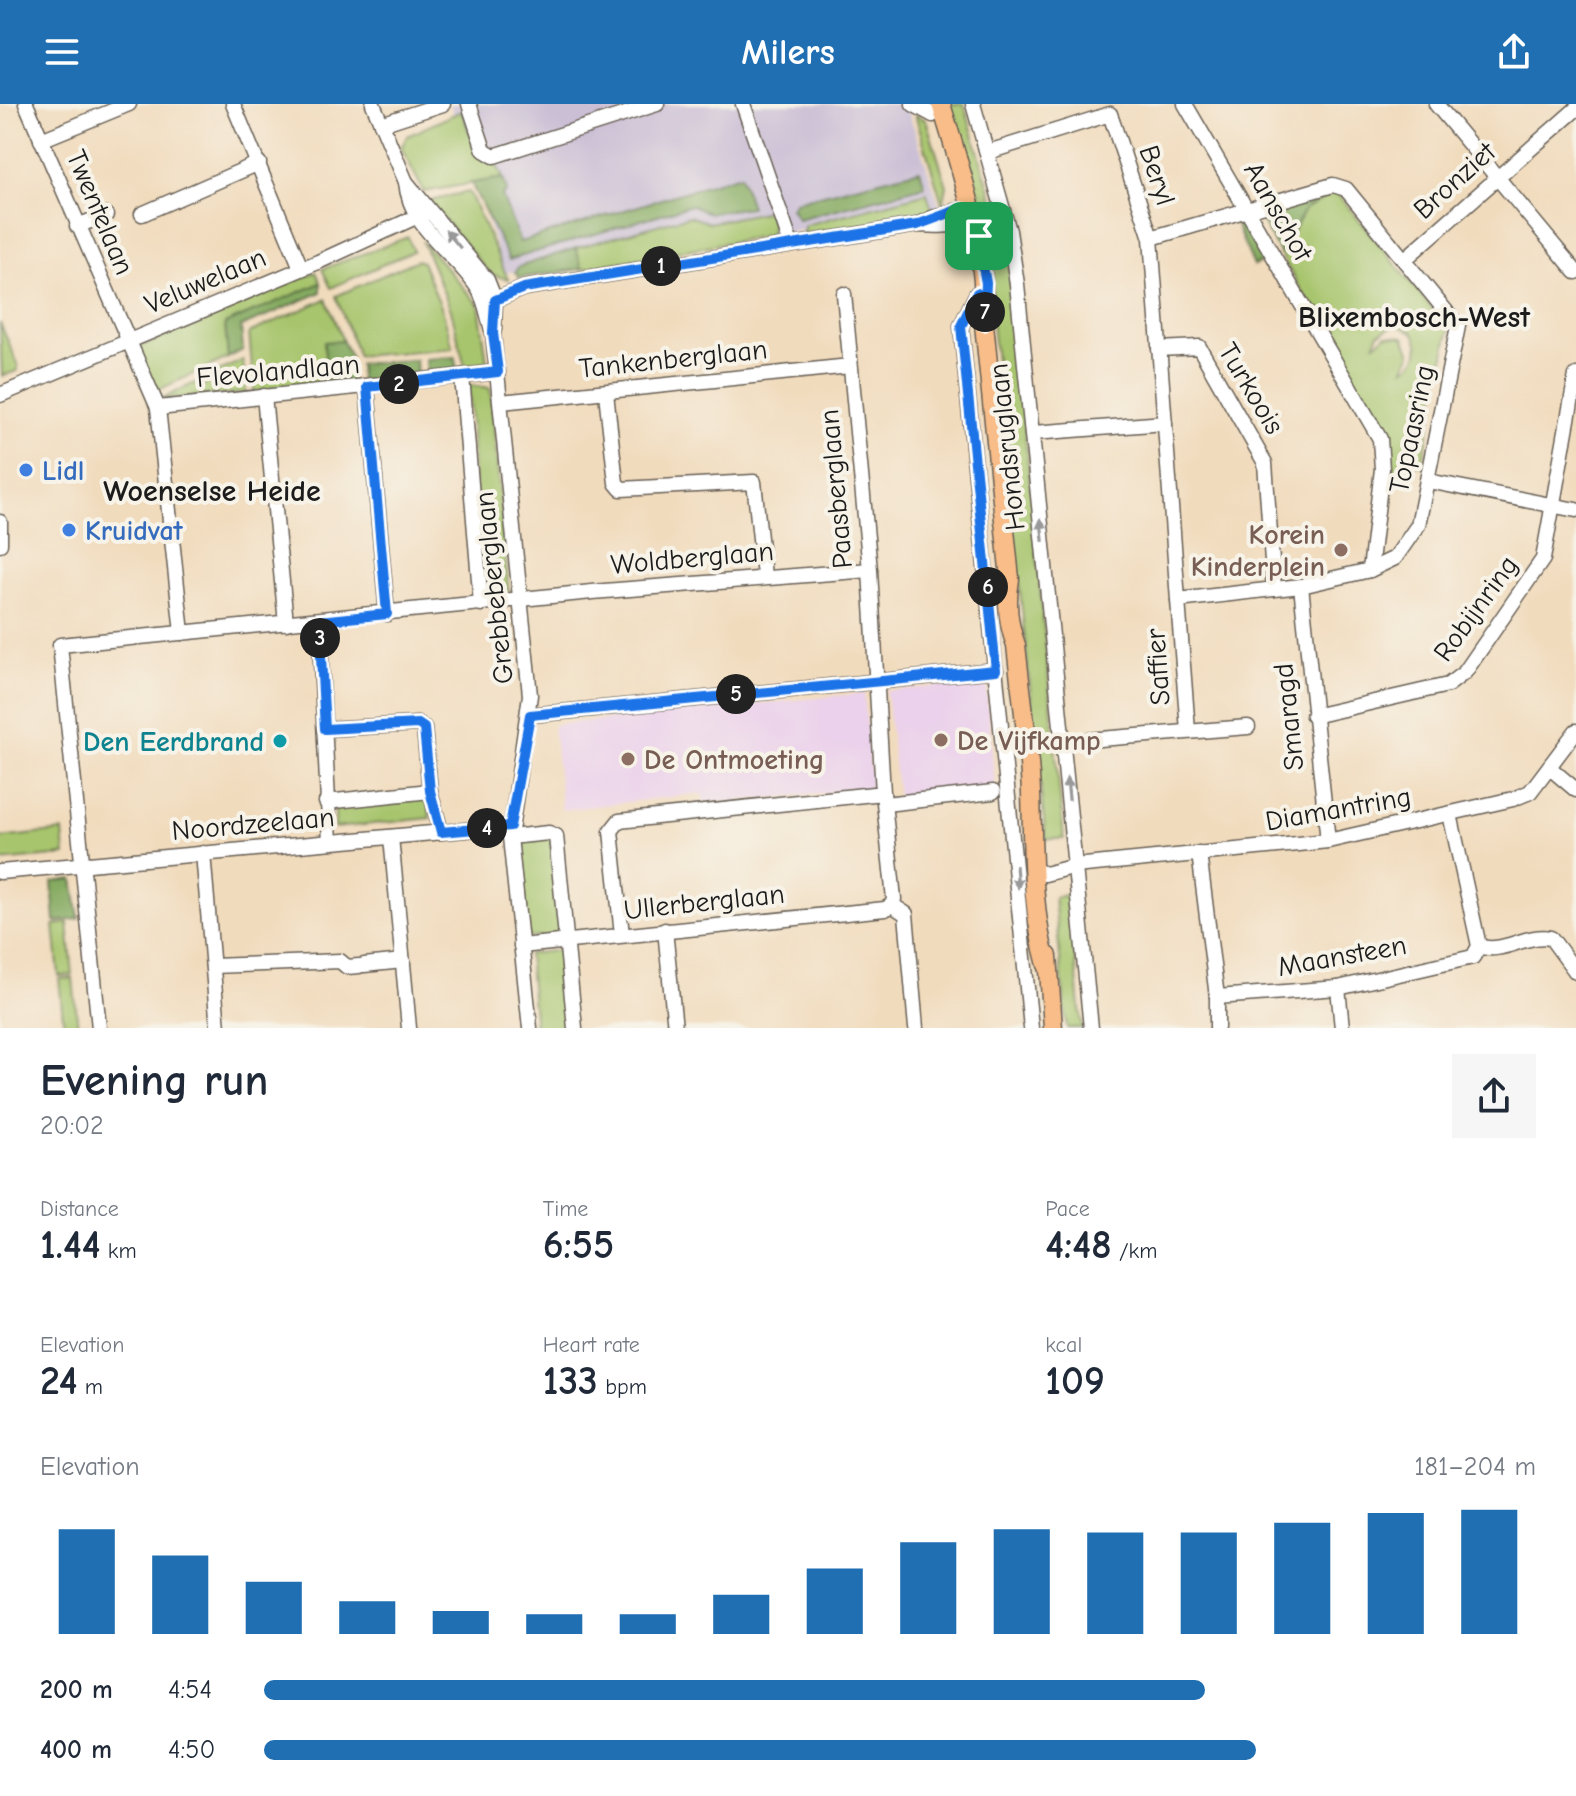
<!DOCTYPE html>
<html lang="en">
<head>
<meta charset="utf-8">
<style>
  body { margin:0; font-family:"Comic Neue",sans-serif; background:#f6f6f7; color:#1f2937; height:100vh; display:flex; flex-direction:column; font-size:30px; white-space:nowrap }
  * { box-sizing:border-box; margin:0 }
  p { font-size:26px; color:#747a83 }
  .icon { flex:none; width:44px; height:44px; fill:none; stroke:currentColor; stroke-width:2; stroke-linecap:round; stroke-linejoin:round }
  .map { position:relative; height:924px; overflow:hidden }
  .panel { display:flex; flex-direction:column; background:#fff; flex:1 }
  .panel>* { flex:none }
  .pin { position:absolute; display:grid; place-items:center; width:68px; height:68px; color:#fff; margin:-34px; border-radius:16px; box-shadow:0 4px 12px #0006 }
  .km { position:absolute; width:40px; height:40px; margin:-20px; border-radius:50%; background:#222; color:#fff; font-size:22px; line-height:40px; text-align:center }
  .round { display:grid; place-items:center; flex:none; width:84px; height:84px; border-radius:0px; background:#f6f6f7 }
  .head { display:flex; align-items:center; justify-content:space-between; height:136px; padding:0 40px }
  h1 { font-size:44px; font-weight:600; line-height:60px }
  .metrics { display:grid; grid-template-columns:repeat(3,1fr); gap:12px; height:136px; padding:8px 40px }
  .metrics div { display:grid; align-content:center }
  .metrics b { font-size:40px; font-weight:600 }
  .metrics small { font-size:22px; font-weight:400 }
  .metrics p { font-size:22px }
  .chart { height:224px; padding:16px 40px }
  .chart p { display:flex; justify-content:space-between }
  .chart svg { width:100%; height:144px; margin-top:8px; stroke:#1f6fb2; stroke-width:6 }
  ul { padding:0 40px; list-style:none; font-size:26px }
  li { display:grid; grid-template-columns:128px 96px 1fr; align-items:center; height:60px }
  li i { height:20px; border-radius:10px; background:#1f6fb2 }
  header { display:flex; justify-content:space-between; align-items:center; height:104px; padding:0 40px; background:#1f6fb2; color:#fff; font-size:36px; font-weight:600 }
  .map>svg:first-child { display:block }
</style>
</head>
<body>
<header><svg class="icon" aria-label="menu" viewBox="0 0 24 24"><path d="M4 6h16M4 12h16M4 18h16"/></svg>Milers<svg class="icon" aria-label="share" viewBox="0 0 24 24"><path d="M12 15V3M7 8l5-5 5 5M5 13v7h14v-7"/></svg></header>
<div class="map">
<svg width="1576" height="924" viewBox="0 0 1576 924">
  <rect width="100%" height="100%" fill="#f7f3e8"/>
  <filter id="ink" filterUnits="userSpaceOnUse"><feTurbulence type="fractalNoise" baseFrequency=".0125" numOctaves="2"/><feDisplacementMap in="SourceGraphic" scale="16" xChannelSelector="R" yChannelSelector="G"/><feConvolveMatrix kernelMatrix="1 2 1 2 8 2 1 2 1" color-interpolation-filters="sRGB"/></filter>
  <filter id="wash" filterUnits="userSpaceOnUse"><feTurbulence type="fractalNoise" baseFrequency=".006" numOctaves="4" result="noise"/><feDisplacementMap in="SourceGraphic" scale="32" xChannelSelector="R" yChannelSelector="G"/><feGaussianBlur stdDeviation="1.8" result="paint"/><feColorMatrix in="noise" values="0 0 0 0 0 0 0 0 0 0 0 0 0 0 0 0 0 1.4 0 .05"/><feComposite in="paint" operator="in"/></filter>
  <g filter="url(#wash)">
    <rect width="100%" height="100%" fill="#f1dbbd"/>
    <g fill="#ebd1eb">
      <path d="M986 578 995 685 898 693 886 587Z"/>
      <path d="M864 589 872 684 705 700 702 689 562 706 553 621Z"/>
    </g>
    <path fill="#cbbfd5" d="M450 0H906L941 106 504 169Z"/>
    <g fill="#a7c56d" stroke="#627044" stroke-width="2" fill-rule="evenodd">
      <path d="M944 0H964L1001 123 982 129Z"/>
      <path d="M461 7 479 53 496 60 503 74 424 88 401 44 407 32Z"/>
      <path d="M915 10 926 16 947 82 943 102Z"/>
      <path d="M1331 82 1449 225 1422 362 1412 360 1404 370H1391V350L1382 324 1280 150 1306 104 1321 96ZM1396 221 1413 228C1423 243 1419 257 1404 265L1411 250 1404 233 1386 231 1374 241 1379 229Z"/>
      <path d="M469 88 508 175 493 171 483 162 429 97Z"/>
      <path d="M927 89 933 109 930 111 802 130 805 121Z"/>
      <path d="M769 107 772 121 769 131 582 165 576 144 689 112 709 119Z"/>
      <path d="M408 133 413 147 331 184 322 165Z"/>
      <path d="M422 137 479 201 488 265 466 267 451 206Z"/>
      <path d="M1005 139 1008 151 1064 735H1046L984 143Z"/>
      <path d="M417 156 422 158 442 205 453 244 358 252 336 192Z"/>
      <path d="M316 168 321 179 225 220 228 254 156 287 137 244Z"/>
      <path d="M326 195 343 237 324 238 327 280 254 288 249 229Z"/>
      <path d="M0 219 18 260 17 267 2 272Z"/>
      <path d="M243 256 246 289 161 295 195 279 205 281 213 270Z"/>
      <path d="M469 281 490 284 509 491 489 493 484 437 478 436Z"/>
      <path d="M428 691 430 714 335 724V704Z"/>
      <path d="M63 727 65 751 0 757V734Z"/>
      <path d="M550 733 560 831 527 834 521 738Z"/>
      <path d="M1073 790 1070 800 1082 924H1067L1054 793Z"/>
      <path d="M68 819 73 871 59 872 54 821Z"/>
      <path d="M561 846 568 924H535L528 850Z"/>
      <path d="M73 874 78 924H64L59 875Z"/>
    </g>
    <g fill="#85aa60" stroke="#50633e" stroke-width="2">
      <path d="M920 66 925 82 798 115 791 104 796 97Z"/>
      <path d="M740 71 751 103 709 109 691 101 509 156 471 79 503 74 507 87 502 92 520 138Z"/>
      <path d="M1329 85 1321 96 1306 104 1280 150 1256 107Z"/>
      <path d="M1247 117 1269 154 1254 162 1235 119Z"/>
      <path d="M576 144 582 165 519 174 515 168 518 163Z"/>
      <path d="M321 179V188L241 223 243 246 228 254 225 220Z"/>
      <path d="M343 237 350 253 351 278 327 280 324 238Z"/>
      <path d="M455 253 457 268 427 271 426 255Z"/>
      <path d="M416 256 417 272 360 277 359 260Z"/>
      <path d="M73 775 79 815 55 818 52 778Z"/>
    </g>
  </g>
  <g filter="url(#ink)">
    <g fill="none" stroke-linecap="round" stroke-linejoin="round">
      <g stroke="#675f54" stroke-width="17">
        <g id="minor">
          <path d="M26 0 158 304 182 529"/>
          <path d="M233 0 301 164"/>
          <path d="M373 0 406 78 487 176 495 196 494 226"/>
          <path d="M469 0 484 46 494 52 657 0"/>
          <path d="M743 0 791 140"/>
          <path d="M913 0 933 11"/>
          <path d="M973 0 1009 127 1017 180 1091 924"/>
          <path d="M1185 0 1380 335 1382 365 1370 466"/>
          <path d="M1436 0 1576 168"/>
          <path d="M381 20 443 0"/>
          <path d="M41 36 129 0"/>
          <path d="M988 48 1110 10 1151 134 1178 496 1301 482 1370 466 1395 454 1418 421 1458 222 1346 85 1333 81 1151 134"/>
          <path d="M406 78C410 126 456 148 479 186 486 198 488 215 493 229L530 591 510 733 530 924"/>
          <path d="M142 110 259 59"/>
          <path d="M921 119C939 111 953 104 973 108"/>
          <path d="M77 122 106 111"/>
          <path d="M1404 156 1576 5"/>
          <path d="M977 189 961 222 1031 924"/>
          <path d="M844 190 870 466 883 689 894 795 892 801 906 810 916 924"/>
          <path d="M482 192 495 196 524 184 917 121C939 122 957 125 973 108"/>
          <path d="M1159 245 1199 243 1265 359 1274 485"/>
          <path d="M462 272 481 500"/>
          <path d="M367 283 387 510"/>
          <path d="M606 289 616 379 621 385 754 378 764 472"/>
          <path d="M0 291 318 158 429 107"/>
          <path d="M264 292 286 519"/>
          <path d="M501 298 850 262"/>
          <path d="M158 304 498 268"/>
          <path d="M1033 329 1165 319"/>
          <path d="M1428 377 1576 406"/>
          <path d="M0 418V440"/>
          <path d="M1301 482 1328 737"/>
          <path d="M1178 496 1188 627"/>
          <path d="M319 517 330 738"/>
          <path d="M530 611 996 566"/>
          <path d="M1313 612 1448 581 1465 568 1543 455 1576 271"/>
          <path d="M325 625 418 620 424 624 430 687 441 728"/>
          <path d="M1063 638 1248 623"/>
          <path d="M1550 664 1576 686"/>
          <path d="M326 698 430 687"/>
          <path d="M885 700 993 688"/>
          <path d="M391 733 409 924"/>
          <path d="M510 733 549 729 556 732 575 924"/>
          <path d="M203 749 218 924"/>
          <path d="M1199 749 1217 893 1338 884 1473 853 1479 842 1450 710"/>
          <path d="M1033 765 1045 770 1075 762 1328 737 1513 695 1530 688 1576 627"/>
          <path d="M0 768 510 722"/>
          <path d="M665 826 675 924"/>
          <path d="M622 831 611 727 619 717 883 689"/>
          <path d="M521 842 885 805 892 801"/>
          <path d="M1479 842C1502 851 1526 829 1551 834L1576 868"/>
          <path d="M364 861 403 857"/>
          <path d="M213 862 340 857 347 863 359 862"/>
          <path d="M1338 884 1342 924"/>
          <path d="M1217 893V924"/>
          <path d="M99 924 60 541 592 488 870 466"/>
        </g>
      </g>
      <g stroke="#675f54" stroke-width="21">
        <g id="major">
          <path d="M941 0C963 73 987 143 984 220L1010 475C1006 498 1007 518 1016 541 1021 590 1029 640 1031 689 1033 746 1031 805 1047 861"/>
          <path d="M1048 852 1053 924"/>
        </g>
      </g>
      <use href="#minor" stroke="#fff" stroke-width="14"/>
      <use href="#major" stroke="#f8bd88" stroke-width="18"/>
    </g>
    <defs><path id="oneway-solid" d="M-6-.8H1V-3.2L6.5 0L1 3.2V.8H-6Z" transform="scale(2)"/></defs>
    <g fill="#999">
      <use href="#oneway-solid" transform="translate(453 135) rotate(-130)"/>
      <use href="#oneway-solid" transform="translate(1042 426) rotate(-96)"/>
      <use href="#oneway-solid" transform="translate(1068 685) rotate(-96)"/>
      <use href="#oneway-solid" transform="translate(1017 773) rotate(85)"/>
    </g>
  </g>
  <g fill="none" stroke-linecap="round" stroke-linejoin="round" filter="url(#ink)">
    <g stroke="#fff" stroke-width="16">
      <path id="route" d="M960 105 973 108 986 179 984 220 977 189 961 222 996 566 530 611 510 722 441 728 430 687 424 624 418 620 325 625 319 517 387 510 367 283 498 268 493 229 495 196 524 184 917 121Z"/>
    </g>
    <use href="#route" stroke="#1a73e8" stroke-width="10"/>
  </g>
  <g fill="#3f7fe0" stroke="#f7f3e8" stroke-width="3">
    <circle cx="26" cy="366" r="8"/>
    <circle cx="69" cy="426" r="8"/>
  </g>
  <g fill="#8d6e63" stroke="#f7f3e8" stroke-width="3">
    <circle cx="1341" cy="446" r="8"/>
    <circle cx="941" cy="636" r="8"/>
    <circle cx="628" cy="655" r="8"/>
  </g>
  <circle fill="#0f9aa8" stroke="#f7f3e8" stroke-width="3" cx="280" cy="637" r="8"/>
  <g text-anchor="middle" stroke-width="8" stroke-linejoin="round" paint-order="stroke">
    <g font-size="28" fill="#1c1c1c" stroke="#f7f3e8">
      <text transform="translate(1158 71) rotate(72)" y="10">Beryl</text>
      <text transform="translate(1454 76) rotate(-42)" y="10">Bronziet</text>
      <text transform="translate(1279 107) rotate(60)" y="10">Aanschot</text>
      <text transform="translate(101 108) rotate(67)" y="10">Twentelaan</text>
      <text transform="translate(205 176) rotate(-23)" y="10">Veluwelaan</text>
      <text transform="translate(673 254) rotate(-6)" y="10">Tankenberglaan</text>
      <text transform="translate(278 266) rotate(-5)" y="10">Flevolandlaan</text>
      <text transform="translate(1252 284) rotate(59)" y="10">Turkoois</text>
      <text transform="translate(1411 325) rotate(-78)" y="10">Topaasring</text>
      <text transform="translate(1006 343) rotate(-96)" y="10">Hondsruglaan</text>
      <text transform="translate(835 385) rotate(-95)" y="10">Paasberglaan</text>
      <text transform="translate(692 453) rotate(-5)" y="10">Woldberglaan</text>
      <text transform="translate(493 484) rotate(-96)" y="10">Grebbeberglaan</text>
      <text transform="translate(1475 504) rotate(-54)" y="10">Robijnring</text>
      <text transform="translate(1157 563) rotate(-94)" y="10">Saffier</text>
      <text transform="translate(1288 613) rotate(-96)" y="10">Smaragd</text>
      <text transform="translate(1338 704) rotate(-10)" y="10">Diamantring</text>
      <text transform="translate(253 719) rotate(-5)" y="10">Noordzeelaan</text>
      <text transform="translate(704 797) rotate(-6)" y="10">Ullerberglaan</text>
      <text transform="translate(1342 851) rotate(-10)" y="10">Maansteen</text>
    </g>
    <g font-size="28" font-weight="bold" fill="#366cbe" stroke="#f7f3e8" text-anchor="start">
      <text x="42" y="376">Lidl</text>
      <text x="85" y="436">Kruidvat</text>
    </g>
    <g font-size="28" font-weight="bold" fill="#785e54" stroke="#f7f3e8" text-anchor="start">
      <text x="1325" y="440" text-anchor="end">Korein<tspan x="1325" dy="32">Kinderplein</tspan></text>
      <text x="957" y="646">De Vijfkamp</text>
      <text x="644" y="665">De Ontmoeting</text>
    </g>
    <g font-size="28" font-weight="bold" fill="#0d838f" stroke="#f7f3e8" text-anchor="end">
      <text x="264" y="647">Den Eerdbrand</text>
    </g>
    <g font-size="30" font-weight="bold" fill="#1c1c1c" stroke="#f7f3e8">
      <text x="1414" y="223">Blixembosch-West</text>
      <text x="212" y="397">Woenselse Heide</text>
    </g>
  </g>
</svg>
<div class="pin" style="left:979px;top:132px;background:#1e9e55"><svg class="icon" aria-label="arrive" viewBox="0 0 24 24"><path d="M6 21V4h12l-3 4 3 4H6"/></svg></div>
<b class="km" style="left:661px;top:162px">1</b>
<b class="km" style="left:399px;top:280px">2</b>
<b class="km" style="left:320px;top:534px">3</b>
<b class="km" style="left:487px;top:724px">4</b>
<b class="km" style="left:736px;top:590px">5</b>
<b class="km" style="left:988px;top:483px">6</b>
<b class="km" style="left:985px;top:208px">7</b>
</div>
<section class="panel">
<div class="head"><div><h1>Evening run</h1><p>20:02</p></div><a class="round"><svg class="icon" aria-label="share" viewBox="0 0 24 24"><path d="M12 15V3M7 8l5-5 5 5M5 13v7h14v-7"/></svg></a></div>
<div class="metrics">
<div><p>Distance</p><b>1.44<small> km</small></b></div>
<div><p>Time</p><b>6:55</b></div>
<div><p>Pace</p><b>4:48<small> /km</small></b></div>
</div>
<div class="metrics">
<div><p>Elevation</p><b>24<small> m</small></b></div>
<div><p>Heart rate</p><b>133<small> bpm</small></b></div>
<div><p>kcal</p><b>109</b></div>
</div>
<div class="chart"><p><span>Elevation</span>181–204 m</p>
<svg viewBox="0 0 160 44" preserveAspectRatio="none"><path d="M5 44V12M15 44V20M25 44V28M35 44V34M45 44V37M55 44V38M65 44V38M75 44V32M85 44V24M95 44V16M105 44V12M115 44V13M125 44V13M135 44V10M145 44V7M155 44V6"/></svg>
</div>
<ul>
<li><b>200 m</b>4:54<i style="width:74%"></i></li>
<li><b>400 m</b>4:50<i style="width:78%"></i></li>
</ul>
</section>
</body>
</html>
